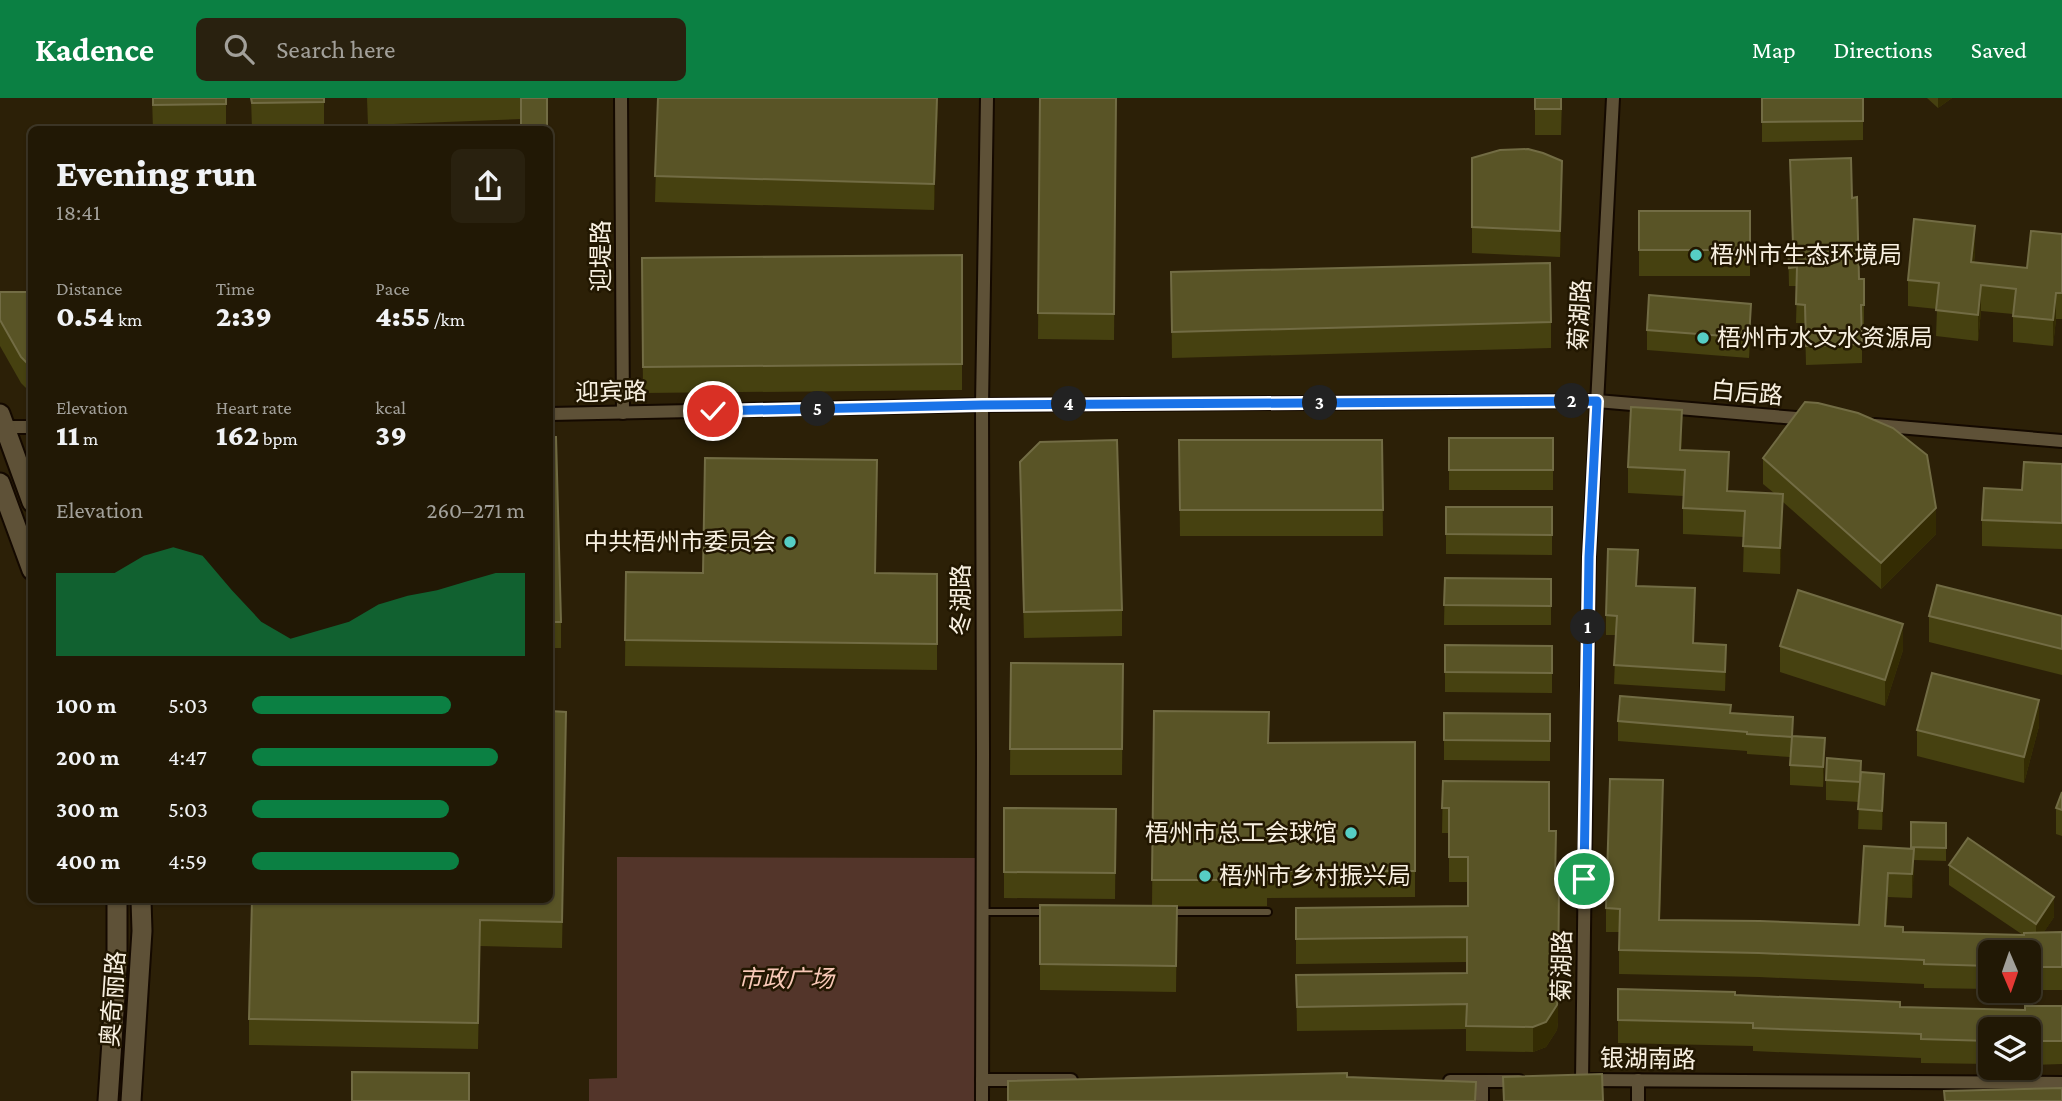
<!DOCTYPE html>
<html lang="en">
<head>
<meta charset="utf-8">
<style>
  body { margin:0; font-family:"Crimson Pro","Noto Sans SC",serif; background:#29210f; color:#f1f3f6; height:100vh; display:flex; flex-direction:column; font-size:26px; white-space:nowrap }
  * { box-sizing:border-box; margin:0 }
  p { font-size:23px; color:#a2a09a }
  .icon { flex:none; width:38px; height:38px; fill:none; stroke:currentColor; stroke-width:2; stroke-linecap:round; stroke-linejoin:round }
  .map { position:relative; flex:1; overflow:hidden }
  .side { position:absolute; left:28px; top:28px; width:525px; height:777px; display:flex; flex-direction:column; background:#211805; border-radius:10px; box-shadow:0 2px 5px #0004,0 0 0 2px #3e3727 }
  .side>* { flex:none }
  .needle { width:46px; rotate:178deg }
  .controls { position:absolute; left:1978px; top:842px; display:grid; gap:14px }
  .controls a { display:grid; place-items:center; width:63px; height:63px; border-radius:10px; background:#211805; box-shadow:0 2px 5px #0004,0 0 0 2px #3e3727; font-size:35px }
  .pin { position:absolute; display:grid; place-items:center; width:60px; height:60px; color:#fff; margin:-30px; border:4px solid #fff; border-radius:50%; box-shadow:0 2px 7px #0007 }
  .km { position:absolute; width:35px; height:35px; margin:-18px; border-radius:50%; background:#222; color:#fff; font-size:19px; line-height:35px; text-align:center }
  .round { display:grid; place-items:center; flex:none; width:74px; height:74px; border-radius:10px; background:#29210f }
  .headline { display:flex; align-items:center; justify-content:space-between; height:119px; padding:0 28px }
  h1 { font-size:38px; font-weight:800; line-height:52px }
  .metrics { display:grid; grid-template-columns:repeat(3,1fr); gap:10px; height:119px; padding:7px 28px }
  .metrics div { display:grid; align-content:center }
  .metrics b { font-size:30px; font-weight:800 }
  .metrics small { font-size:19px; font-weight:400 }
  .metrics p { font-size:19px }
  .chart { height:196px; padding:14px 28px }
  .chart p { display:flex; justify-content:space-between }
  .chart svg { width:100%; height:126px; margin-top:7px; fill:#0b8043; opacity:.7 }
  ul { padding:0 28px; list-style:none; font-size:23px }
  li { display:grid; grid-template-columns:112px 84px 1fr; align-items:center; height:52px }
  li i { height:18px; border-radius:9px; background:#0b8043 }
  header { display:flex; align-items:center; gap:42px; box-sizing:border-box; height:98px; padding:0 35px; background:#0b8043; color:#fff }
  header strong { font-size:33px }
  nav { display:flex; gap:38px; margin-inline-start:auto; font-size:24px }
  .search { width:490px; height:63px; background:#29210f; display:flex; align-items:center; gap:18px; box-sizing:border-box; padding:0 24px; border-radius:10px; color:#a2a09a; font-size:26px }
  .map>svg:first-child { display:block }
</style>
</head>
<body>
<header>
<strong>Kadence</strong>
<div class="search"><svg class="icon" aria-label="search" viewBox="0 0 24 24"><circle cx="10" cy="10" r="6"/><path d="M15 15l6 6"/></svg>Search here</div>
<nav><a>Map</a><a>Directions</a><a>Saved</a></nav>
</header>
<div class="map">
<svg width="2062" height="1003" viewBox="0 0 2062 1003">
  <rect width="100%" height="100%" fill="#2c2007"/>
  <path fill="#53352a" d="M617 759 983 760 982 1003H589V981L617 980Z"/>
  <g fill="none" stroke-linecap="round" stroke-linejoin="round">
    <g stroke="#140900" stroke-width="10">
      <g id="lane">
        <path d="M983 814H1046"/>
        <path d="M1169 814H1268"/>
      </g>
    </g>
    <g stroke="#140900" stroke-width="16">
      <g id="street">
        <path d="M621 0 623 315"/>
        <path d="M550 316 982 307 1597 303 1808 321"/>
        <path d="M1875 327 2062 343"/>
        <path d="M0 329H32"/>
        <path d="M982 982H1071"/>
        <path d="M1582 982 1589 459 1613 0"/>
        <path d="M1586 982 2062 985"/>
        <path d="M1450 983H1519"/>
        <path d="M982 1003 983 656 982 307 987 0"/>
        <path d="M1482 1003V983"/>
        <path d="M1638 1003V982"/>
      </g>
    </g>
    <g stroke="#140900" stroke-width="23">
      <g id="secondary">
        <path d="M0 316 32 404"/>
        <path d="M0 385 32 472"/>
        <path d="M108 1003 117 868V802"/>
        <path d="M131 1003 142 833 141 802"/>
      </g>
    </g>
    <use href="#lane" stroke="#5e5137" stroke-width="6"/>
    <use href="#street" stroke="#5e5137" stroke-width="12"/>
    <use href="#secondary" stroke="#5e5137" stroke-width="19"/>
  </g>
  <g fill="#464110">
    <path d="M152 0H226V32H153Z"/>
    <path d="M251 0H324V30L252 31Z"/>
    <path d="M367 0H547L521 21 368 27Z"/>
    <path d="M658 0H938L934 112 655 104Z"/>
    <path d="M1040 0H1116L1114 242 1038 241Z"/>
    <path d="M1535 0H1562L1561 37H1535Z"/>
    <path d="M1762 0H1863V42L1762 44Z"/>
    <path d="M1927 0H1952L1938 10Z"/>
    <path d="M1472 60 1562 89 1560 159 1472 155Z"/>
    <path d="M1790 62 1852 100 1859 181H1864V226H1862V265L1806 267 1805 225H1796L1797 188H1789L1788 146H1793Z"/>
    <rect x="1639" y="113" width="111" height="65"/>
    <path d="M550 124 553 265V291H550Z"/>
    <path d="M2062 136V221H2056L2053 248 2013 244V216L1981 213 1978 243 1936 238 1937 211 1908 208V182L1975 154 1974 165 2027 170Z"/>
    <path d="M962 157V292L643 295 642 160Z"/>
    <path d="M1171 174 1551 224V250L1172 260Z"/>
    <path d="M0 194H32V293L28 292 21 285 0 248Z"/>
    <path d="M1751 226 1749 260 1647 252V232Z"/>
    <path d="M1682 338 1681 352 1729 380 1728 393 1774 395 1763 386V360L1936 436 1881 491 1783 404 1780 476 1743 474 1744 439 1683 436V398L1628 395V369Z"/>
    <path d="M550 339 561 524V550H550Z"/>
    <rect x="1449" y="340" width="104" height="52"/>
    <path d="M1179 342H1382L1383 438H1180Z"/>
    <path d="M1020 364 1122 512V538L1024 540Z"/>
    <path d="M2062 366V451L1982 448V422L2022 392Z"/>
    <path d="M1446 409H1552V457L1446 456Z"/>
    <path d="M626 474 937 476V572L625 568Z"/>
    <path d="M1445 480 1551 481V527H1444Z"/>
    <path d="M1637 488 1695 510 1693 545 1726 567 1725 593 1614 586 1616 537H1606V517Z"/>
    <path d="M1929 518H2062V577L1929 544Z"/>
    <path d="M1445 547 1552 548V595L1445 594Z"/>
    <path d="M1780 548 1903 552 1885 608 1780 574Z"/>
    <path d="M1011 565 1123 566 1122 677H1010Z"/>
    <path d="M1154 613 1269 645 1415 644V799L1267 800V808H1165H1177L1176 894 1040 892V807L1152 808Z"/>
    <path d="M1444 615 1550 616V663L1444 662Z"/>
    <path d="M1731 615 1793 638 1825 660 1823 689 1790 687V659L1747 656V653L1618 643V623Z"/>
    <path d="M2039 628 2024 685 1917 658V632Z"/>
    <path d="M566 640 562 850 480 848 478 951 249 947V921Z"/>
    <path d="M1861 676 1884 696 1882 732 1858 731 1859 704 1826 702V682Z"/>
    <path d="M1443 683 1549 733 1555 785 1558 924 1557 932 1546 949 1533 954 1466 953V931L1297 933 1296 877 1467 875V864L1296 866V810L1468 808V784H1449V735H1442Z"/>
    <path d="M2062 694V738L2056 736V710Z"/>
    <path d="M1663 706 1660 822 1859 827 1864 748 1911 751V749L1946 725V763L1914 762 1912 800 1888 799 1886 828 1903 834 2023 837 1949 787V767L2054 819 2043 835 2062 834V892H2028V854H1990V891L1924 890V886L1759 879 1619 876V834H1606V810Z"/>
    <path d="M1004 710 1116 711 1115 801 1004 800Z"/>
    <path d="M1618 891 1735 897 1900 909 2025 912 2062 908V966L2028 967V931H1990V966L1921 965V960L1753 953V948L1618 945Z"/>
  </g>
  <g fill="#342c03">
    <path d="M937 0H938L934 112V86Z"/>
    <path d="M1938 0H1952L1938 10Z"/>
    <path d="M1562 63V89L1560 159V133Z"/>
    <path d="M1975 128V154L1971 190V164Z"/>
    <path d="M1981 187V213L1978 243V217Z"/>
    <path d="M2056 195V221L2053 248V222Z"/>
    <path d="M1751 206V226L1749 260V240Z"/>
    <path d="M1682 312V338L1680 378V352Z"/>
    <path d="M1729 354V380L1727 412V393Z"/>
    <path d="M1783 396V422L1780 476V450Z"/>
    <path d="M1936 410V436L1881 491V465Z"/>
    <path d="M1903 526V552L1885 608V582Z"/>
    <path d="M1726 547V567L1725 593V574Z"/>
    <path d="M2039 602V628L2024 685V659Z"/>
    <path d="M1825 640V660L1823 689V669Z"/>
    <path d="M1884 676V696L1882 732V713Z"/>
    <path d="M1914 751V775L1912 800V776Z"/>
    <path d="M1888 775V799L1885 852V828Z"/>
    <path d="M1559 785 1558 924 1557 932 1546 949 1533 954V929Z"/>
    <path d="M2054 799V819L2036 846V826Z"/>
  </g>
  <g fill="#595426" stroke="#726c44" stroke-width="2">
    <path d="M153 0H226V6L153 7Z"/>
    <path d="M251 0H324V4L252 5Z"/>
    <rect x="521" y="0" width="26" height="32"/>
    <path d="M658 0H937L934 86 655 78Z"/>
    <path d="M1040 0H1116L1114 216 1038 215Z"/>
    <rect x="1535" y="0" width="26" height="11"/>
    <path d="M1762 0H1863V23L1762 24Z"/>
    <path d="M1528 51 1543 55 1562 63 1560 133 1472 129V60L1500 52Z"/>
    <path d="M1851 60 1852 100 1857 99 1859 181H1864V207H1861L1862 246 1806 248 1805 207 1796 206 1797 169 1789 170 1788 146H1793L1790 62Z"/>
    <rect x="1639" y="113" width="111" height="39"/>
    <path d="M1914 121 1975 128 1971 164 2027 170 2031 133 2062 136V195H2056L2053 222 2013 218 2016 191 1981 187 1978 217 1936 212 1939 185 1908 182Z"/>
    <path d="M550 124 553 265H550Z"/>
    <path d="M962 157V266L643 269 642 160Z"/>
    <path d="M1550 165 1551 224 1172 234 1171 174Z"/>
    <path d="M0 194H32V266H28L21 259 0 222Z"/>
    <path d="M1649 197 1751 206 1749 240 1647 232Z"/>
    <path d="M1805 304 1818 305 1858 315 1893 330 1927 357 1936 410 1881 465 1763 360Z"/>
    <path d="M1631 309 1682 312 1680 352 1729 354 1727 393 1783 396 1780 450 1743 448 1745 413 1683 410 1685 372 1628 369Z"/>
    <path d="M550 339H556L561 524H550Z"/>
    <rect x="1449" y="340" width="104" height="32"/>
    <path d="M1117 342 1122 512 1024 514 1020 364 1040 344Z"/>
    <path d="M1179 342H1382L1383 412H1180Z"/>
    <path d="M705 360 877 362 875 475 937 476V546L625 542 626 474 703 475Z"/>
    <path d="M2024 364 2062 366V425L1982 422 1984 390 2022 392Z"/>
    <path d="M1446 409H1552V437L1446 436Z"/>
    <path d="M1608 451 1638 452 1636 488 1695 490 1693 545 1726 547 1725 574 1614 567 1617 518 1606 517Z"/>
    <path d="M1445 480 1551 481V508L1444 507Z"/>
    <path d="M1937 487 2062 518V551L1929 518Z"/>
    <path d="M1798 492 1903 526 1885 582 1780 548Z"/>
    <path d="M1445 547 1552 548V575L1445 574Z"/>
    <path d="M1011 565 1123 566 1122 651H1010Z"/>
    <path d="M1932 575 2039 602 2024 659 1917 632Z"/>
    <path d="M1620 598 1731 607 1730 615 1793 619 1792 638 1825 640 1823 669 1790 667 1792 639 1747 636V634L1618 623Z"/>
    <path d="M550 613 566 614 562 824 480 822 478 925 249 921 252 802H550Z"/>
    <path d="M1154 613 1269 614 1268 645 1415 644V773H1267V782H1152Z"/>
    <path d="M1444 615 1550 616V643L1444 642Z"/>
    <path d="M1827 660 1861 663 1860 684 1826 682Z"/>
    <path d="M1861 674 1884 676 1882 713 1858 711Z"/>
    <path d="M1610 681 1663 682 1659 822 1760 823 1859 827 1864 748 1914 751 1912 776 1888 775 1885 828 1903 829V834L2024 837V835L2062 834V869H2028V854H1990V868L1924 866V862L1759 855 1619 852 1620 811 1606 810Z"/>
    <path d="M1443 683 1549 684V733H1556L1555 785H1559L1558 899 1557 907 1546 924 1533 929 1466 928 1467 906 1297 909 1296 877 1467 875V839L1296 841V810L1468 808V759H1449V710H1442Z"/>
    <path d="M2062 694V712L2056 710Z"/>
    <path d="M1004 710 1116 711 1115 775 1004 774Z"/>
    <path d="M1911 724 1946 725V750L1911 749Z"/>
    <path d="M1968 740 2054 799 2036 826 1949 767Z"/>
    <path d="M1040 807 1177 808 1176 868 1040 866Z"/>
    <path d="M1618 891 1735 894V897L1900 904V909L2025 912V908H2062V943H2028V931H1990V943L1921 941V936L1753 930V925L1618 922Z"/>
    <path d="M352 974 469 975V1003H352Z"/>
    <path d="M1347 975V979L1476 984 1475 1003H1008V983Z"/>
    <path d="M1602 976 1603 1003H1504L1503 979Z"/>
    <path d="M2062 990V1003H1945L1944 993Z"/>
  </g>
  <g fill="none" stroke-linecap="round" stroke-linejoin="round">
    <g stroke="#fff" stroke-width="14">
      <path id="route" d="M713 313 982 307 1597 303 1589 459 1584 781"/>
    </g>
    <use href="#route" stroke="#1a73e8" stroke-width="9"/>
  </g>
  <g fill="#56cec4" stroke="#221701" stroke-width="2.5">
    <circle cx="1696" cy="157" r="7"/>
    <circle cx="1703" cy="240" r="7"/>
    <circle cx="790" cy="444" r="7"/>
    <circle cx="1351" cy="735" r="7"/>
    <circle cx="1205" cy="778" r="7"/>
  </g>
  <g text-anchor="middle" stroke-width="5" stroke-linejoin="round" paint-order="stroke">
    <g font-size="24" fill="#f8f0e1" stroke="#221701" text-anchor="start">
      <text x="1710" y="165">梧州市生态环境局</text>
      <text x="1717" y="248">梧州市水文水资源局</text>
      <text x="776" y="452" text-anchor="end">中共梧州市委员会</text>
      <text x="1337" y="743" text-anchor="end">梧州市总工会球馆</text>
      <text x="1219" y="786">梧州市乡村振兴局</text>
    </g>
    <g font-size="24" fill="#f8f0e1" stroke="#221701">
      <text transform="translate(601 158) rotate(-90)" y="8">迎堤路</text>
      <text transform="translate(1580 217) rotate(-87)" y="8">菊湖路</text>
      <text transform="translate(611 294) rotate(-1)" y="8">迎宾路</text>
      <text transform="translate(1747 295) rotate(5)" y="8">白后路</text>
      <text transform="translate(961 502) rotate(-90)" y="8">冬湖路</text>
      <text transform="translate(1562 868) rotate(-89)" y="8">菊湖路</text>
      <text transform="translate(113 901) rotate(-86)" y="8">奥奇丽路</text>
      <text transform="translate(1648 961) rotate(1)" y="8">银湖南路</text>
    </g>
    <g font-size="24" font-style="italic" fill="#f8c8b7" stroke="#221701">
      <text x="786" y="889">市政广场</text>
    </g>
  </g>
</svg>
<div class="controls">
<a><svg class="needle" viewBox="-14 -14 28 28"><path d="M0-13l5 13h-10z" fill="#e53935"/><path d="M0 13l5-13h-10z" fill="#a2a09a"/></svg></a>
<a><svg class="icon" aria-label="layers" viewBox="0 0 24 24"><path d="M12 4l9 5-9 5-9-5zM3 14l9 5 9-5"/></svg></a>
</div>
<div class="pin" style="left:1584px;top:781px;background:#1e9e55"><svg class="icon" aria-label="arrive" viewBox="0 0 24 24"><path d="M6 21V4h12l-3 4 3 4H6"/></svg></div>
<div class="pin" style="left:713px;top:313px;background:#d93025"><svg class="icon" aria-label="check" viewBox="0 0 24 24"><path d="M5 12l5 5 9-10"/></svg></div>
<b class="km" style="left:1588px;top:529px">1</b>
<b class="km" style="left:1572px;top:303px">2</b>
<b class="km" style="left:1320px;top:305px">3</b>
<b class="km" style="left:1069px;top:306px">4</b>
<b class="km" style="left:818px;top:311px">5</b>
<section class="side">
<div class="headline"><div><h1>Evening run</h1><p>18:41</p></div><a class="round"><svg class="icon" aria-label="share" viewBox="0 0 24 24"><path d="M12 15V3M7 8l5-5 5 5M5 13v7h14v-7"/></svg></a></div>
<div class="metrics">
<div><p>Distance</p><b>0.54<small> km</small></b></div>
<div><p>Time</p><b>2:39</b></div>
<div><p>Pace</p><b>4:55<small> /km</small></b></div>
</div>
<div class="metrics">
<div><p>Elevation</p><b>11<small> m</small></b></div>
<div><p>Heart rate</p><b>162<small> bpm</small></b></div>
<div><p>kcal</p><b>39</b></div>
</div>
<div class="chart"><p><span>Elevation</span>260–271 m</p>
<svg viewBox="0 0 160 44" preserveAspectRatio="none"><path d="M0 44V15L10 15L20 15L30 9L40 6L50 9L60 21L70 32L80 38L90 35L100 32L110 26L120 23L130 21L140 18L150 15L160 15V44z"/></svg>
</div>
<ul>
<li><b>100 m</b>5:03<i style="width:73%"></i></li>
<li><b>200 m</b>4:47<i style="width:90%"></i></li>
<li><b>300 m</b>5:03<i style="width:72%"></i></li>
<li><b>400 m</b>4:59<i style="width:76%"></i></li>
</ul>
</section>
</div>
</body>
</html>
